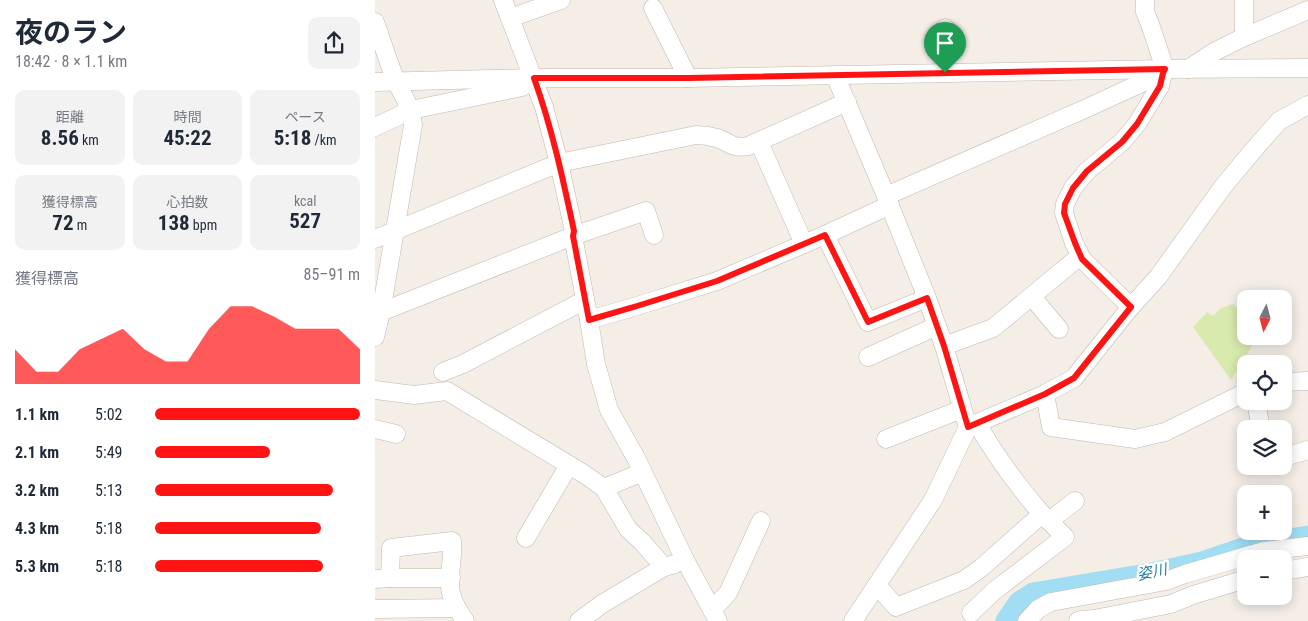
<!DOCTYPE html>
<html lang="ja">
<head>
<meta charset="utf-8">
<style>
  body { margin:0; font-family:"Roboto Condensed","Noto Sans JP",sans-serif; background:#f2f2f3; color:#1f2937; height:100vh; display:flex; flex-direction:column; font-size:19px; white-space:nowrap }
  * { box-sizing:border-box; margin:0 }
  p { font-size:16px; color:#747a83 }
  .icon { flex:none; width:28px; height:28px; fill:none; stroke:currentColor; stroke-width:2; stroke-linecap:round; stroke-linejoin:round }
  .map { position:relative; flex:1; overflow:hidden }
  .drawer { display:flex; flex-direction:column; background:#fff; width:375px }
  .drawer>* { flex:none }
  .needle { width:32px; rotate:186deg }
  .buttons { position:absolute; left:862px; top:290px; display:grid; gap:10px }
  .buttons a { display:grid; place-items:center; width:55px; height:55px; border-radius:10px; background:#fff; box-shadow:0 2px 12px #0003; font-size:25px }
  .pin { position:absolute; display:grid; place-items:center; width:42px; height:42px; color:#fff; margin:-51px -21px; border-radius:50% 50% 50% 0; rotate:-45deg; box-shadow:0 0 5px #0007 }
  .pin .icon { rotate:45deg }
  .round { display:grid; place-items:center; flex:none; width:52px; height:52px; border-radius:10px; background:#f2f2f3 }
  .headline { display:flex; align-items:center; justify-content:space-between; height:85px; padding:0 15px }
  h1 { font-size:28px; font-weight:700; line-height:38px }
  .metrics { display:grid; grid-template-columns:repeat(3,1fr); gap:8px; height:85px; padding:5px 15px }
  .metrics div { display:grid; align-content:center; border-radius:10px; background:#f2f2f3; text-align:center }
  .metrics b { font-size:21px; font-weight:700 }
  .metrics small { font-size:14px; font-weight:400 }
  .metrics p { font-size:14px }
  .chart { height:140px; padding:10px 15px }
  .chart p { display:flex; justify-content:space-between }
  .chart svg { width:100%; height:90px; margin-top:5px; fill:#ff1413; opacity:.7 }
  ul { padding:0 15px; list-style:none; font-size:16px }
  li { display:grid; grid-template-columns:80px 60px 1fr; align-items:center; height:38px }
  li i { height:12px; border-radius:6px; background:#ff1413 }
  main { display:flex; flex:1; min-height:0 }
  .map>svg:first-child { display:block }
</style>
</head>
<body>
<main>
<section class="drawer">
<div class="headline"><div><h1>夜のラン</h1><p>18:42 · 8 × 1.1 km</p></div><a class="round"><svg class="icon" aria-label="share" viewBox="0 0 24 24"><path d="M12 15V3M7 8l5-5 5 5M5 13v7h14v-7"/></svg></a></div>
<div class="metrics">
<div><p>距離</p><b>8.56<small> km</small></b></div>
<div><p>時間</p><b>45:22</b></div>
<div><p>ペース</p><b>5:18<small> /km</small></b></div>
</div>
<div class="metrics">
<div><p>獲得標高</p><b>72<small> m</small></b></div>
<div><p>心拍数</p><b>138<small> bpm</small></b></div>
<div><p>kcal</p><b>527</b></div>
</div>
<div class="chart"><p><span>獲得標高</span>85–91 m</p>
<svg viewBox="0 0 160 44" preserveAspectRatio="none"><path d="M0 44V27L10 38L20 38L30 27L40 22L50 17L60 27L70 33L80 33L90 17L100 6L110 6L120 11L130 17L140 17L150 17L160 27V44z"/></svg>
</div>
<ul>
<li><b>1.1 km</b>5:02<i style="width:100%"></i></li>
<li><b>2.1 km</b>5:49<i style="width:56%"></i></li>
<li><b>3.2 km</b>5:13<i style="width:87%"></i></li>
<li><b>4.3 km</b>5:18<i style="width:81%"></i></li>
<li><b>5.3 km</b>5:18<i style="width:82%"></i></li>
</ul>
</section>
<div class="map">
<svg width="933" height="621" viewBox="0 0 933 621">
  <rect width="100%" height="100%" fill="#f4eee7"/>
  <path fill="#d8eaae" d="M858 304 871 316V336H883L856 380 818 327 832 312 838 316 846 308Z"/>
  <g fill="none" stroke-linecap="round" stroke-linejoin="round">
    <path stroke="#a1ddf3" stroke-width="21" d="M631 621 644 602 658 593 777 573 827 562 877 545 933 536"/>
    <g stroke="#c3b7ac" stroke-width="19">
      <g id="minor">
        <path d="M128 0 169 107 184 163 199 231 198 236 214 320 221 364 234 410 261 458 310 560 343 621"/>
        <path d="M869 0V37"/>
        <path d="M278 8 313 78"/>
        <path d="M135 18 186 0"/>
        <path d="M0 22C7 41 13 62 21 81 28 96 37 108 38 125L6 312 0 337"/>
        <path d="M813 69 839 52 867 38 933 10"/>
        <path d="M569 73 570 28"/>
        <path d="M460 75 511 196 552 298 569 346 593 427"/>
        <path d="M0 82 159 78H313L790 69 933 68"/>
        <path d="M0 127 36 110 147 87 151 84"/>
        <path d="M384 142 429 244"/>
        <path d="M511 196 712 108 788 73 790 69 775 24 770 12V0"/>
        <path d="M450 235 493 322 552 298"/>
        <path d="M0 239 184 163 321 135C328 135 335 136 342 138 355 142 356 149 373 146L472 102"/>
        <path d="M657 297 684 329"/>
        <path d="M756 307 707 259 699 243 689 213 690 204 698 188 712 171 747 142 762 124 785 86 788 73"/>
        <path d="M6 312 198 236 271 211 279 235"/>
        <path d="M214 320 262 306 342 281 450 235 515 205"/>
        <path d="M569 346 618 328 705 256"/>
        <path d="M493 357 562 326"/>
        <path d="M68 372 88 364 210 300"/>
        <path d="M909 382 933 381"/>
        <path d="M0 390 39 395 72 391 209 474 229 488 253 529 267 542 289 567"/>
        <path d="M670 394 676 427 760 439 790 432 871 392"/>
        <path d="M881 401 886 429"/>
        <path d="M0 429 21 434"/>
        <path d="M511 439 587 409"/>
        <path d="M909 457 933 450"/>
        <path d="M229 488 268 472"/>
        <path d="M674 521 700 501"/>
        <path d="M151 538 194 465"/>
        <path d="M909 571 933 567"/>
        <path d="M15 578H76"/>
        <path d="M0 579 15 578 16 548 77 541C79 558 72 576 76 593 78 603 84 612 90 621"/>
        <path d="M502 585 521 607 589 580 606 568 667 514C643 486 620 456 602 423"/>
        <path d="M0 609 82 608"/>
        <path d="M337 610 353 593 386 521"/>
        <path d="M596 613 619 591 690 537 667 514"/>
        <path d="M204 621 227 604 289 567 300 564"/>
        <path d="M478 621 558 500 593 427 670 394 699 378 754 309 783 277 847 188 875 154 904 121 933 105"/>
        <path d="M652 621 663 609 676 602 791 581 810 574 889 551 933 546"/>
        <path d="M703 621 706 620 719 619 796 604 818 595 871 579"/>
      </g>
    </g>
    <use href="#minor" stroke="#fff" stroke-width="18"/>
  </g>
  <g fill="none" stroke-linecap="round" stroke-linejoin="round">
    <g stroke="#fff" stroke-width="10">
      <path id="route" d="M790 69 788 73 785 86 762 124 747 142 712 171 698 188 690 204 689 213 700 243 707 259 756 307 699 378 670 394 593 427 569 346 552 298 493 322 450 235 342 281 262 306 214 320 198 236 199 231C188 179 177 128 159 78H314Z"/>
    </g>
    <use href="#route" stroke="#ff1413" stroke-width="6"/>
  </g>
  <g text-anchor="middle" stroke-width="5" stroke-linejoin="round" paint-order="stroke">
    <g font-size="15" font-style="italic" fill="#277d9e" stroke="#fff">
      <text transform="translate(777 572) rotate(-12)" y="5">姿川</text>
    </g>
  </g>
</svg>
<div class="buttons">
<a><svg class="needle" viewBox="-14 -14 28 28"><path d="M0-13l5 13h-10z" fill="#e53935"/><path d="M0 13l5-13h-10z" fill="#747a83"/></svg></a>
<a><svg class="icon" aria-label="locate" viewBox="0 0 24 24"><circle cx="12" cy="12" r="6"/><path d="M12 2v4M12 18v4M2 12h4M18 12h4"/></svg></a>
<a><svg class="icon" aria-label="layers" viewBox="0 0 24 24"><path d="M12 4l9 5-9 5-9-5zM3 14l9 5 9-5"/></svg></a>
<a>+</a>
<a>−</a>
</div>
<div class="pin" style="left:570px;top:73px;background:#1e9e55"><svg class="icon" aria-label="arrive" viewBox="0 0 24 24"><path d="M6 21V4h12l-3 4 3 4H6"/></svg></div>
</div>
</main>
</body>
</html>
